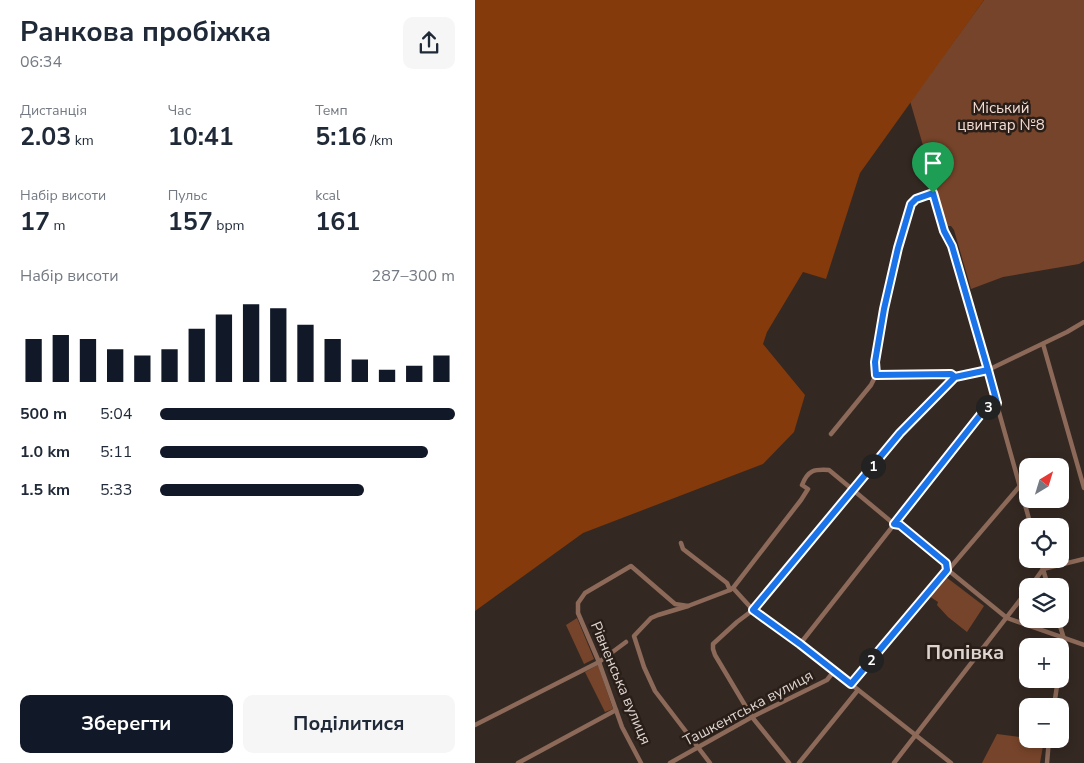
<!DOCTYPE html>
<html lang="uk">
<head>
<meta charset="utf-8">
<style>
  body { margin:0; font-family:"Nunito Sans",sans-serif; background:#f6f6f7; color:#1f2937; height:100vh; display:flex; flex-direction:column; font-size:19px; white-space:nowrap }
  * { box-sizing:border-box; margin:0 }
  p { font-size:16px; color:#747a83 }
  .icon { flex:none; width:28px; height:28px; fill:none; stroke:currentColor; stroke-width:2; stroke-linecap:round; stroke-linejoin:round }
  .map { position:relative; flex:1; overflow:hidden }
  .panel { display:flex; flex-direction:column; background:#fff; width:475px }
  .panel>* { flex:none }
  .needle { width:32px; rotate:38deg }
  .buttons { position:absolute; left:544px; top:458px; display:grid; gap:10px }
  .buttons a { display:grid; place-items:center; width:50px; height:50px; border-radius:10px; background:#fff; box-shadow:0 2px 8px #0003; font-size:25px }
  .pin { position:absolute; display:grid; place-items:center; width:42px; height:42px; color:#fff; margin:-51px -21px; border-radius:50% 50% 50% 0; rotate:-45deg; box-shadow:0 0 5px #0007 }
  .pin .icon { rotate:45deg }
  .km { position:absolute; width:25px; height:25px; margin:-12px; border-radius:50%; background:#222; color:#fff; font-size:14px; line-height:25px; text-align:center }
  .round { display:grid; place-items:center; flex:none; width:52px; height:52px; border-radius:10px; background:#f6f6f7 }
  .summary { display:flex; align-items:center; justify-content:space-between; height:85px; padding:0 20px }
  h1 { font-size:28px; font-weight:700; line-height:38px }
  .metrics { display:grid; grid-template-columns:repeat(3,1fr); gap:8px; height:85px; padding:5px 20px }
  .metrics div { display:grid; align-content:center }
  .metrics b { font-size:25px; font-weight:700 }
  .metrics small { font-size:14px; font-weight:400 }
  .metrics p { font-size:14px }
  .chart { height:140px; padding:10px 20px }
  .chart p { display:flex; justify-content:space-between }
  .chart svg { width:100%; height:90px; margin-top:5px; stroke:#111827; stroke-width:6 }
  .cta { display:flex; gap:10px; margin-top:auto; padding:10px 20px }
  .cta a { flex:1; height:58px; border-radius:10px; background:#111827; color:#fff; font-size:20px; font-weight:700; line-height:58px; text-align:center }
  .cta a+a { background:#f6f6f7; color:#1f2937 }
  ul { padding:0 20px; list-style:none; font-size:16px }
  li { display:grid; grid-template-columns:80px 60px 1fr; align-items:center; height:38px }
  li i { height:12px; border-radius:6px; background:#111827 }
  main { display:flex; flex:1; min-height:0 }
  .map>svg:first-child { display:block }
</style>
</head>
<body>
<main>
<section class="panel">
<div class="summary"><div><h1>Ранкова пробіжка</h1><p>06:34</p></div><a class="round"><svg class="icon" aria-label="share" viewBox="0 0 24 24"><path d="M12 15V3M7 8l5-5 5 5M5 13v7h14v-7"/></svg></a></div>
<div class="metrics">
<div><p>Дистанція</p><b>2.03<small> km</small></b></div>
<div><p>Час</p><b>10:41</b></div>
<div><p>Темп</p><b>5:16<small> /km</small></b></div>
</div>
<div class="metrics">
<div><p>Набір висоти</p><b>17<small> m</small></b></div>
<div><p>Пульс</p><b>157<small> bpm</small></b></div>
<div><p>kcal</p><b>161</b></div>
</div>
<div class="chart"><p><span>Набір висоти</span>287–300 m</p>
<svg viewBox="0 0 160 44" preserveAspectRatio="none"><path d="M5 44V23M15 44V21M25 44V23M35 44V28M45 44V31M55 44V28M65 44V18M75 44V11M85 44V6M95 44V8M105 44V16M115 44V23M125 44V33M135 44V38M145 44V36M155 44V31"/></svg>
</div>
<ul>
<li><b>500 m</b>5:04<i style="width:100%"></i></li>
<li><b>1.0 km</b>5:11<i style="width:91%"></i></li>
<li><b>1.5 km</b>5:33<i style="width:69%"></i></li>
</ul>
<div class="cta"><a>Зберегти</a><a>Поділитися</a></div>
</section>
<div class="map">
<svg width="609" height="763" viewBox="0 0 609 763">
  <rect width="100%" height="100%" fill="#342822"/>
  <g fill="#76442a">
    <path d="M509 0H609V261L604 264 528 277 496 289 479 230 476 226H473L471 224 435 101Z"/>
    <path d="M471 577 509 606 492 632 473 617 462 605 463 602 454 596 468 578Z"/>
    <path d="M102 618 119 659 109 664 91 625Z"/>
    <path d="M123 665 138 709 130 712 110 672Z"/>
    <path d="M522 734 569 740 565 763H507Z"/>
  </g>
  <path fill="#843a0a" d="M0 0H509L385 173 351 279 328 272 292 332 288 344 330 395 319 432 288 464 108 533 0 611Z"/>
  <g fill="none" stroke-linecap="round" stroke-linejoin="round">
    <g stroke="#8c6958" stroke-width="4.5">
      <path d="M448 156 469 231 477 245 556 526"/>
      <path d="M568 344 609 488"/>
      <path d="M401 375 476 374 481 377"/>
      <path d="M356 434 396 385 401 375 400 362 409 309 423 248 436 204 441 199 458 193"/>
      <path d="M206 543 208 549 252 583 255 590 258 588 278 610 325 644 476 763"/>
      <path d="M565 559 573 586"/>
      <path d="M556 586 568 569 609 559"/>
      <path d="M258 588 326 500 333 489 327 485C333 470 339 469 354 470L419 524 425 525 471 563 473 570 532 618 609 645"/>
      <path d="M583 619 589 639 585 663"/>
      <path d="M325 644 510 409 522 403"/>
      <path d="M376 684 544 487"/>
      <path d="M579 706 583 679"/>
      <path d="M0 725 124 662 151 642"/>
      <path d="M43 763 141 710"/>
      <path d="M166 763 147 727 124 662 103 613V603L110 593 156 566 200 604 213 606"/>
      <path d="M195 763 277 717 352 680 359 671"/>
      <path d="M235 763 180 691 169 667 159 636 176 618 183 615 213 606 255 590"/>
      <path d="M314 763 277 717 240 655 238 649V644L262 622 278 610 425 433 481 377 513 370 592 332 609 322"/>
      <path d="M324 763 383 690"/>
      <path d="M419 763 552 591"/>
      <path d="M572 763 574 739"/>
    </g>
  </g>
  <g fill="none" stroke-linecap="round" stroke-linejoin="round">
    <g stroke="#fff" stroke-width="10">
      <path id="route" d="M458 193 469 231 477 246 513 370 480 377 425 433 278 610 325 644 376 684 472 570 471 563 425 525 419 524 510 409 522 403 513 370 480 377 476 374 401 375 400 362 409 309 423 248 436 204 441 199 458 193"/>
    </g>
    <use href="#route" stroke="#1a73e8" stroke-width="6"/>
  </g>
  <g text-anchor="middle" stroke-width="5" stroke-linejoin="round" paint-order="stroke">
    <g font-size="15" fill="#f4ddd2" stroke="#2a1e18">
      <text x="526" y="113">Міський<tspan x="526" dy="17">цвинтар №8</tspan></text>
    </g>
    <g font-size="15" fill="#ddd4d0" stroke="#2a1e18">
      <text transform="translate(146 683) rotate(67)" y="5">Рівненська вулиця</text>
      <text transform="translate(273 708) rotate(-28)" y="5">Ташкентська вулиця</text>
    </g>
    <g font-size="20" font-weight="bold" fill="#ddd4d0" stroke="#2a1e18">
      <text x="490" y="659">Попівка</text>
    </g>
  </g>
</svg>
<div class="buttons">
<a><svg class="needle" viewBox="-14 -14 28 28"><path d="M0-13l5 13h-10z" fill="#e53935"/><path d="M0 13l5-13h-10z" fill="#747a83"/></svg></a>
<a><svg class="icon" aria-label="locate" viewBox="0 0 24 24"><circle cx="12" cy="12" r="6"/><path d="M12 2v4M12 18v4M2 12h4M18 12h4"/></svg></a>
<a><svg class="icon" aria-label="layers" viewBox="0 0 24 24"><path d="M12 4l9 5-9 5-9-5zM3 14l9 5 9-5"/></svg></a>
<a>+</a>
<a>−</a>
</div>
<div class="pin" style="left:458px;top:193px;background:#1e9e55"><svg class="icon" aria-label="arrive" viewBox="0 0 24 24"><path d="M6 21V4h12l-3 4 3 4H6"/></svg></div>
<b class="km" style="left:398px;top:466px">1</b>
<b class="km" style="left:396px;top:660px">2</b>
<b class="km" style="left:513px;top:407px">3</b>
</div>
</main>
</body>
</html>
